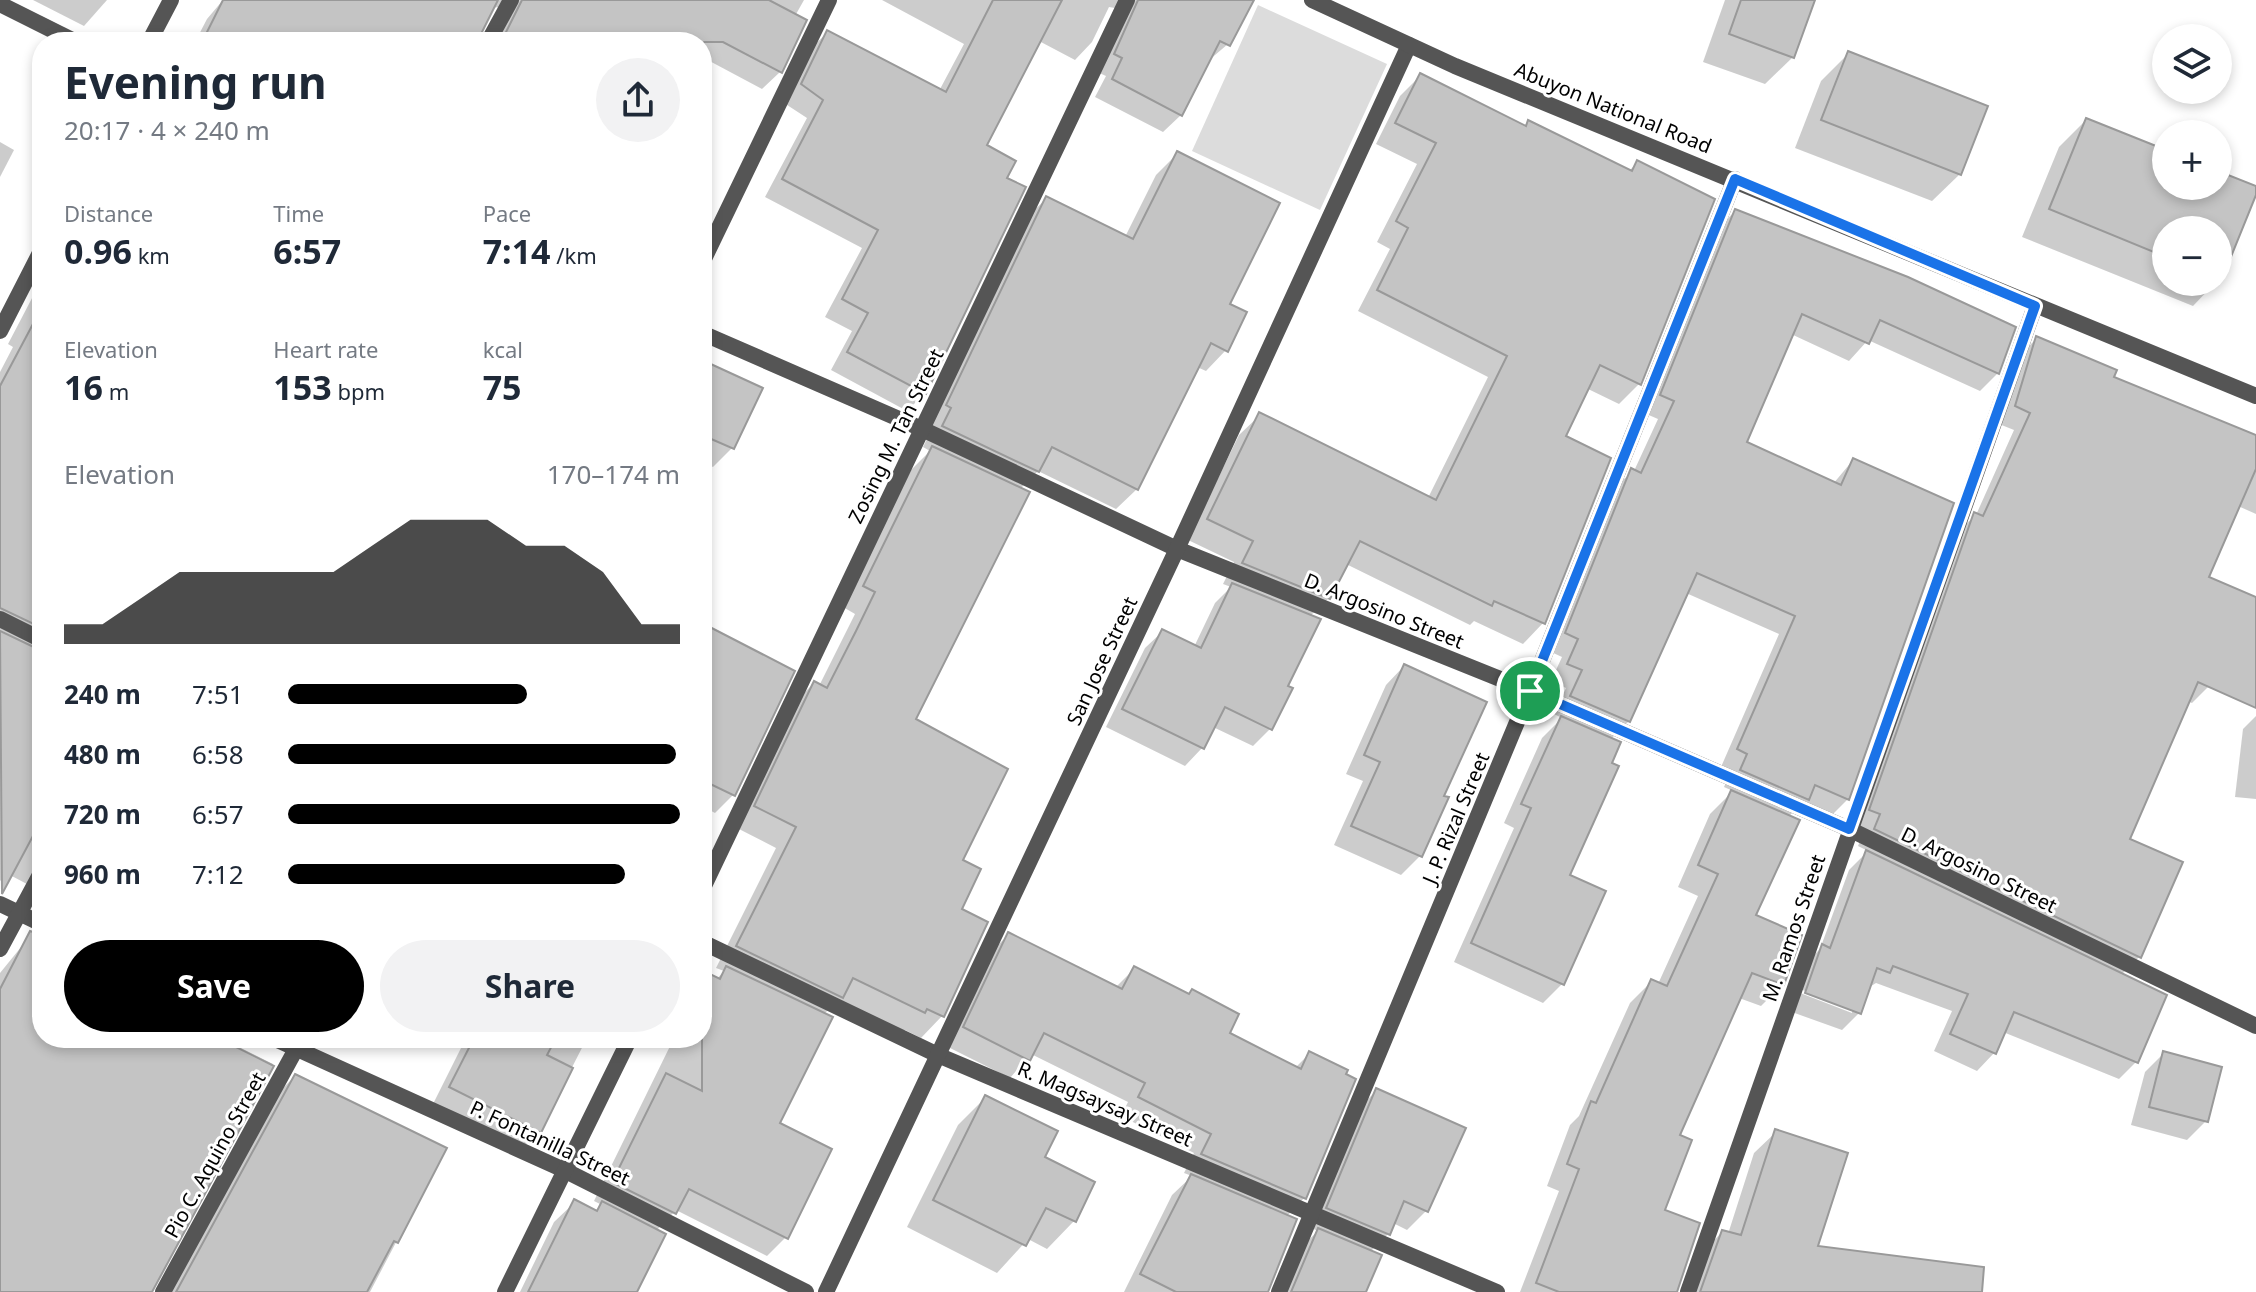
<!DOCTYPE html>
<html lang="en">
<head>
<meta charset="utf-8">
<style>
  body { margin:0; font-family:"Noto Sans",sans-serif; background:#f2f2f3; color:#1f2937; height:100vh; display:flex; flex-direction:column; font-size:30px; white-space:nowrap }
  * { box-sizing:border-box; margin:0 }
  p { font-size:26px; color:#747a83 }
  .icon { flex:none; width:44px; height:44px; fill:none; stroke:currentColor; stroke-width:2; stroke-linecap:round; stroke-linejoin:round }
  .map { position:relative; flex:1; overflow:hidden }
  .details { position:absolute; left:32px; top:32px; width:680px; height:1016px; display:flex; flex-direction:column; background:#fff; border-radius:32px; box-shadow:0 4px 12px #0003 }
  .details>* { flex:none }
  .controls { position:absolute; left:2152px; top:24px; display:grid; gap:16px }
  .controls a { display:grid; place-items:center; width:80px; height:80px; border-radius:50%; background:#fff; box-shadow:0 4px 12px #0003; font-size:40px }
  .pin { position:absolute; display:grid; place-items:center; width:68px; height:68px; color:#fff; margin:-34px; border:4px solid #fff; border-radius:50%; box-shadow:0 2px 8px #0007 }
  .round { display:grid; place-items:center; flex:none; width:84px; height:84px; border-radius:42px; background:#f2f2f3 }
  .overview { display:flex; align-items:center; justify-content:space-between; height:136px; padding:0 32px }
  h1 { font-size:44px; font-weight:700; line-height:60px }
  .figures { display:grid; grid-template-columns:repeat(3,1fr); gap:12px; height:136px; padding:8px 32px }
  .figures div { display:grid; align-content:center }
  .figures b { font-size:34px; font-weight:700 }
  .figures small { font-size:22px; font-weight:400 }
  .figures p { font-size:22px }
  .chart { height:224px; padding:16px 32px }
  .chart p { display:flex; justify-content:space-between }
  .chart svg { width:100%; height:144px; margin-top:8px; fill:#000; opacity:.7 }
  .primary-button { display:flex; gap:16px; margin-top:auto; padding:16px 32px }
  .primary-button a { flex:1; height:92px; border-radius:48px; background:#000; color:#fff; font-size:32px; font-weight:700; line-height:92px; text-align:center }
  .primary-button a+a { background:#f2f2f3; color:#1f2937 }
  ul { padding:0 32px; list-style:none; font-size:26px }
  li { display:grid; grid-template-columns:128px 96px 1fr; align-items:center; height:60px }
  li i { height:20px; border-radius:10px; background:#000 }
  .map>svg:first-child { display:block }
</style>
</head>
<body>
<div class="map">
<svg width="2256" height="1292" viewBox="0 0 2256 1292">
  <rect width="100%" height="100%" fill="#fff"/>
  <path fill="#dcdcdc" d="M1258 5 1387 64 1320 210 1192 151Z"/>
  <g fill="#0003">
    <path d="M33 0H107L84 26Z"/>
    <path d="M223 0H804L795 16 780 72 762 89 702 57V42H494L504 13 497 7 491 9 477 42H195L207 19Z"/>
    <path d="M882 0H1233L1228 44 1208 61 1181 115 1163 132 1095 97 1106 76 1097 72 1115 8 1109 7 1092 42 1075 60 1039 41 984 146 1005 178 925 393 907 411 831 370 852 331 825 317 862 248 765 197 807 118 784 103 809 50 827 33 939 91 964 44Z"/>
    <path d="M1725 0H1813L1793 57 1765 84 1703 62Z"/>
    <path d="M1849 53 1960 174 1932 201 1795 148 1821 81Z"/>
    <path d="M1421 75 1524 127 1529 123 1629 171 1638 162 1639 384 1619 404 1586 388 1563 437 1609 459 1543 623 1523 644 1474 621 1470 625 1346 564 1329 598 1310 616 1270 729 1253 746 1213 727 1202 748 1185 766 1106 727 1145 648 1163 631 1194 647 1215 603 1231 587 1223 584 1234 562 1188 540 1239 435 1260 415 1428 498 1488 377 1358 311 1390 249 1377 242 1417 164 1376 144 1400 96Z"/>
    <path d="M2086 120 2166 152V186H2218V173L2256 189 2218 280V230H2166V282H2216L2193 306 2022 237 2059 147Z"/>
    <path d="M0 142 14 150 0 177Z"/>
    <path d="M1177 154 1227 305 1226 350 1206 371 1197 367 1137 489 1116 509 1038 471 1020 489 913 720 960 861 959 910 986 923 942 1016 921 1038 905 1030 902 1033 837 1001 823 1015 777 1124 786 1237 767 1256 676 1210 656 1231 635 1292H520L554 1222 575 1202 595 1212 602 1205 594 1201 674 1038H702V973L716 980 724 971 716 968 776 848 735 827 793 704 814 683 819 686 855 614 843 607 911 470 930 451 923 447 932 429 926 426 1025 219 1046 199 1125 237 1156 175Z"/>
    <path d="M1735 211 2014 328 1998 373 1980 391 1868 340 1849 361 1791 334 1744 443 1833 484 1853 460 1848 799 1830 817 1802 804 1788 817 1754 916 1783 984 1761 1006 1739 998 1677 1137 1663 1211 1676 1292H1520L1559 1191 1547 1186 1570 1125 1579 1116 1630 1003 1651 982 1658 984 1698 896 1678 887 1710 814 1733 791 1724 787 1731 771 1721 767 1779 634 1686 593 1629 721 1610 740 1567 876 1562 984 1543 1003 1454 962 1514 828 1504 823 1542 738 1562 718 1554 714 1566 688 1551 681 1562 657 1549 651 1614 487 1634 471 1658 419 1644 413 1718 229Z"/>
    <path d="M42 279V892L8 874 0 881V372L13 347 8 344Z"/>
    <path d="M2037 338 2112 378 2256 438V514L2238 506 2206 578 2209 686 2192 703 2187 701 2127 840 2139 957 2121 975 2137 1061 2119 1079 2003 1032 1994 1053 1977 1071 1934 1051 1952 1011 1876 983 1868 988 1859 1013 1842 1030 1789 1011 1795 991 1852 1013V1008L1797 988 1805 964 1820 949 1849 870 1868 851 1858 846 1864 831 1854 827 1958 531 1976 515 2014 430 1999 424 2019 356Z"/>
    <path d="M702 362 732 448 713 467 702 462Z"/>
    <path d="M702 625 733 795 715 813 702 806Z"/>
    <path d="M1404 666 1420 856 1401 875 1334 845 1363 781 1346 774 1386 685Z"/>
    <path d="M2256 716V799L2235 797 2243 729Z"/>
    <path d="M1008 935 1115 988 1135 968 1227 1034 1295 1068 1310 1053 1304 1198 1286 1217 1268 1292H1124L1172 1195 1192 1176 1184 1173 1194 1153 1121 1116 1128 1102 1031 1054 1010 1078 946 1046 990 953Z"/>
    <path d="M26 941 42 949V1038H241L237 1046 273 1064 151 1292H0V973Z"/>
    <path d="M466 1038H587L539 1132 520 1150 432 1106Z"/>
    <path d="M2164 1053 2206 1121 2187 1140 2131 1125 2145 1072Z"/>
    <path d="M295 1076 445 1149 370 1292H168L275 1096Z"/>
    <path d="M1377 1090 1426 1211 1407 1230 1393 1223 1388 1234 1370 1252 1364 1292H1281L1299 1249 1318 1231 1309 1227 1358 1109Z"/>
    <path d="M985 1098 1043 1158 1093 1183 1074 1221 1047 1249 1028 1239 997 1273 907 1227 958 1125Z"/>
    <path d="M1776 1132 1815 1248 1936 1292H1687L1701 1254 1722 1232 1728 1234 1754 1153Z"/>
  </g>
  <g fill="#c4c4c4" stroke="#999" stroke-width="2">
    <path d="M223 0H498L477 42H202Z"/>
    <path d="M522 0H769L807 20 782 73 723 42H501Z"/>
    <path d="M993 0H1062L987 145 1016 161 1007 178 1026 187 926 394 847 352 868 313 842 299 878 230 782 179 823 100 801 84 827 30 946 92Z"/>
    <path d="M1138 0H1254L1230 46 1220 41 1182 116 1112 79 1122 58 1114 54Z"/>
    <path d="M1741 0H1815L1794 58 1729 34Z"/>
    <path d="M1848 51 1988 106 1961 175 1821 120Z"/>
    <path d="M1420 73 1526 126 1528 120 1632 171 1637 160 1715 199 1641 385 1600 365 1566 436 1611 458 1545 624 1494 601 1492 606 1360 541 1330 599 1242 563 1253 541 1207 519 1259 412 1436 500 1507 356 1377 290 1408 228 1396 221 1436 143 1395 123Z"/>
    <path d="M2086 118 2166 150V186H2218V171L2256 186V195L2222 279 2218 278V230H2166V257L2049 209Z"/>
    <path d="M1177 151 1280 203 1230 304 1247 312 1228 352 1211 343 1138 490 1052 447 1039 472 942 426 951 408 946 405 1046 196 1133 239Z"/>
    <path d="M1735 209 1908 277 2016 327 1999 374 1880 320 1869 344 1802 314 1747 442 1841 485 1853 458 1954 503 1849 800 1815 785 1809 800 1740 770 1747 754 1737 749 1795 616 1697 573 1630 722 1570 696 1582 670 1567 664 1578 639 1565 633 1631 468 1641 473 1674 401 1660 395Z"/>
    <path d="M42 307V628L0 608V386Z"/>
    <path d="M2036 336 2117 370 2114 377 2256 435V469L2209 577 2256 597V708L2198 682 2130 839 2183 862 2141 958 1874 829 1880 814 1869 810 1974 512 1983 516 2030 413 2015 406Z"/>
    <path d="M702 360 763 388 734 449 702 435Z"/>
    <path d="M932 446 1030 492 916 719 1008 769 963 860 981 869 962 909 988 922 944 1017 927 1009 925 1013 853 978 843 998 736 946 796 827 754 806 814 681 827 688 856 631 875 592 863 586Z"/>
    <path d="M1232 583 1321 619 1288 686 1293 688 1272 730 1225 707 1204 749 1122 709 1162 629 1201 648Z"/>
    <path d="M702 623 795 671 735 796 702 780Z"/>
    <path d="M0 631 42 651V819L2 894Z"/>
    <path d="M1404 664 1487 702 1444 796 1449 797 1422 857 1351 826 1380 762 1364 755Z"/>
    <path d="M1561 716 1621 742 1612 763 1619 766 1570 875 1606 891 1564 985 1471 943 1531 808 1521 804Z"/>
    <path d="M1731 790 1800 820 1756 915 1802 935 1784 985 1752 973 1680 1135 1692 1140 1665 1210 1700 1223 1677 1292H1559L1536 1283 1579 1169 1567 1164 1591 1101 1596 1103 1651 979 1667 986 1718 874 1698 865Z"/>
    <path d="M1866 850 2167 995 2138 1063 2014 1012 1996 1054 1950 1034 1968 994 1893 966 1890 973 1877 968 1861 1014 1805 993 1822 944 1830 948Z"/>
    <path d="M30 931 42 935V1038H218L274 1066 152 1292H0V989Z"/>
    <path d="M1008 932 1122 989 1134 966 1189 994 1192 989 1239 1014 1230 1033 1301 1069 1309 1051 1348 1070 1346 1074 1356 1079 1306 1199 1201 1154 1211 1134 1138 1097 1145 1083 1044 1033 1030 1061 963 1027Z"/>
    <path d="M726 966 833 1017 780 1123 832 1149 788 1239 689 1189 676 1214 612 1182 666 1073 702 1091V970L720 979Z"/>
    <path d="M474 1038H556L547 1055 573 1068 541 1133 449 1087Z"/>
    <path d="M2163 1051 2222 1067 2208 1122 2149 1107Z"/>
    <path d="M295 1074 447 1148 398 1243 394 1241 367 1292H176Z"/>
    <path d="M1376 1088 1466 1128 1428 1212 1404 1201 1390 1235 1326 1208Z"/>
    <path d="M985 1095 1058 1131 1045 1157 1095 1182 1076 1222 1046 1208 1026 1246 933 1200Z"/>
    <path d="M1775 1129 1848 1153 1818 1246 1984 1267 1982 1292H1700L1722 1230 1741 1235Z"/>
    <path d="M1191 1174 1297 1219 1268 1292H1176L1140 1274Z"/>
    <path d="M574 1199 597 1211 602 1201 666 1234 637 1292H528Z"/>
    <path d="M1318 1228 1382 1255 1366 1292H1291Z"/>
  </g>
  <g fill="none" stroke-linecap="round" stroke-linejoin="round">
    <g stroke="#555" stroke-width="16">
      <path d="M0 4 76 42"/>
      <path d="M149 42 171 0"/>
      <path d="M488 42 511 0"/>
      <path d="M702 263 829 0"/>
      <path d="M0 331 42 249"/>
      <path d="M702 333 922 429 1177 549 1530 691 1849 829 2256 1026"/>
      <path d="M0 619 42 640"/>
      <path d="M702 890 1127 0"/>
      <path d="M0 904 42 924"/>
      <path d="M702 942 940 1056 1497 1292"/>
      <path d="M0 949 42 871"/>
      <path d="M273 1038 564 1170 806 1292"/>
      <path d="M163 1292 302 1038"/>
      <path d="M505 1292 630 1038"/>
      <path d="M826 1292 1177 549 1409 45"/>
      <path d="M1279 1292 1530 691 1735 179"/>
      <path d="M1688 1292 2035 306"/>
    </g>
    <path stroke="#555" stroke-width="16" d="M1312 0 1455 66 2256 396"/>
  </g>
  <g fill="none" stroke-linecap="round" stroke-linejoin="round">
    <g stroke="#fff" stroke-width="16">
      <path id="route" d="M1735 179 2035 306 1849 829 1530 691Z"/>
    </g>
    <use href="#route" stroke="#1a73e8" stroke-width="10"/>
  </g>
  <g text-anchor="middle" stroke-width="6" stroke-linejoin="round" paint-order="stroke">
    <g font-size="20" fill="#000" stroke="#fff">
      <text transform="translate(1613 108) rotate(22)" y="7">Abuyon National Road</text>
      <text transform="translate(896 436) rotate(-64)" y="7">Zosing M. Tan Street</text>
      <text transform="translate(1384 611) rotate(22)" y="7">D. Argosino Street</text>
      <text transform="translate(1102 661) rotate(-65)" y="7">San Jose Street</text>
      <text transform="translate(1456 818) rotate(-67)" y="7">J. P. Rizal Street</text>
      <text transform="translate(1979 870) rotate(26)" y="7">D. Argosino Street</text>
      <text transform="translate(1794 928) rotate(-71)" y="7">M. Ramos Street</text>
      <text transform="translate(1105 1104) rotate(23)" y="7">R. Magsaysay Street</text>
      <text transform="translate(550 1143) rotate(25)" y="7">P. Fontanilla Street</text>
      <text transform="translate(215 1155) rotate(-61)" y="7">Pio C. Aquino Street</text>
    </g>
  </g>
</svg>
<div class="controls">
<a><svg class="icon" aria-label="layers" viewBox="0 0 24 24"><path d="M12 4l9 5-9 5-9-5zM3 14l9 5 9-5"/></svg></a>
<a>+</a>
<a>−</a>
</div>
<div class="pin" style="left:1530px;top:691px;background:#1e9e55"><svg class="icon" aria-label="arrive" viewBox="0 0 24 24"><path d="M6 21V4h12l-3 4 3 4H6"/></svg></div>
<section class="details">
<div class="overview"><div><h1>Evening run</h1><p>20:17 · 4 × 240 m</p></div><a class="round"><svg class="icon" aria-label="share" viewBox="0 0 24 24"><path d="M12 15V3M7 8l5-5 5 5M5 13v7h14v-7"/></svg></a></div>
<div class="figures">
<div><p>Distance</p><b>0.96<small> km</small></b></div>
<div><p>Time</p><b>6:57</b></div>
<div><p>Pace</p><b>7:14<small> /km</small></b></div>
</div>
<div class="figures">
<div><p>Elevation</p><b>16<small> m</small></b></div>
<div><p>Heart rate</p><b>153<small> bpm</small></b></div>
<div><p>kcal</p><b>75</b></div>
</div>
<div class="chart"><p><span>Elevation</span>170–174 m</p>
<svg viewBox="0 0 160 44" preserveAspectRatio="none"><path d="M0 44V38L10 38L20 30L30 22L40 22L50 22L60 22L70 22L80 14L90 6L100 6L110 6L120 14L130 14L140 22L150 38L160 38V44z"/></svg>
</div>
<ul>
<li><b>240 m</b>7:51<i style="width:61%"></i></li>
<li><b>480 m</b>6:58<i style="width:99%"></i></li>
<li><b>720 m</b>6:57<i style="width:100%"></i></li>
<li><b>960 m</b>7:12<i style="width:86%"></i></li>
</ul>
<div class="primary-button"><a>Save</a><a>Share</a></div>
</section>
</div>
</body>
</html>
